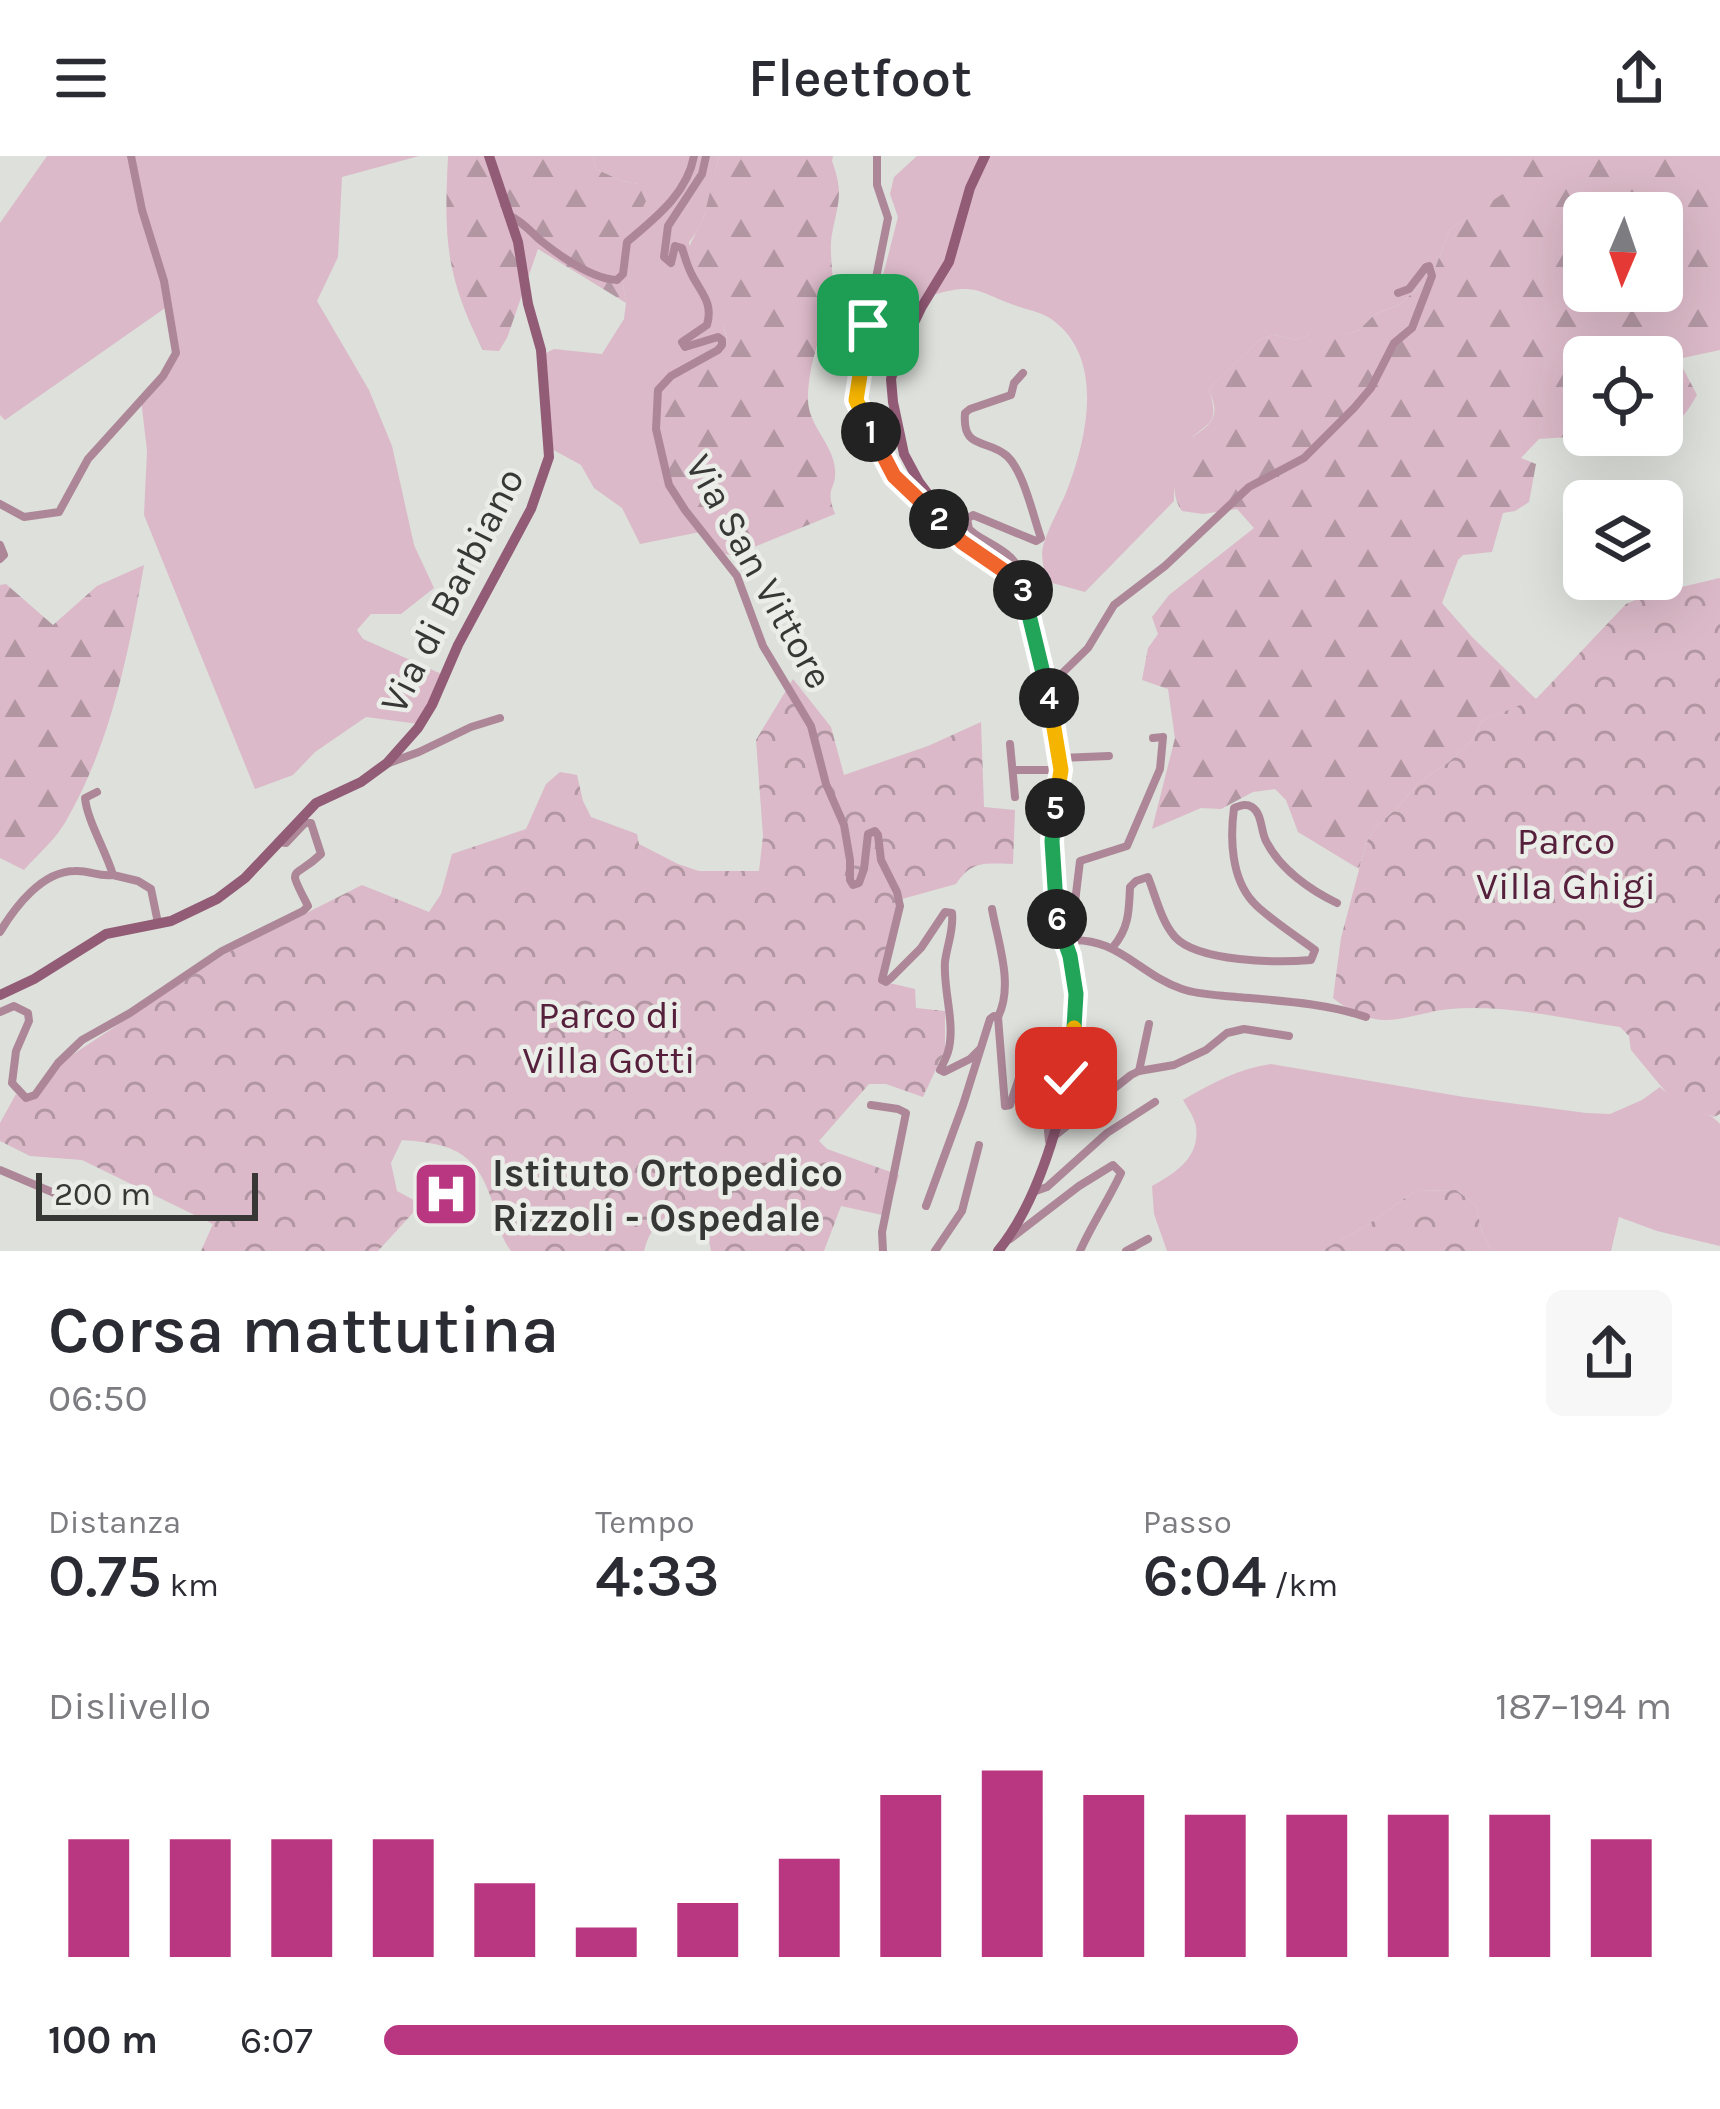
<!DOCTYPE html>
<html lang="it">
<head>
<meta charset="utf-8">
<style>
  body { margin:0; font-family:Karla,sans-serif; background:#f7f7f7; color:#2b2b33; height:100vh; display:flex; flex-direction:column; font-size:45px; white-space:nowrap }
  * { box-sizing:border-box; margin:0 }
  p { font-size:39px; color:#7c7c81 }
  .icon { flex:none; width:66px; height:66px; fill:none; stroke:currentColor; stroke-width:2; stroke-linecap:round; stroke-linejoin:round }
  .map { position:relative; height:1095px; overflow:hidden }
  .side { display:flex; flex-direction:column; background:#fff; flex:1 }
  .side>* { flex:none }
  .needle { width:78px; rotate:182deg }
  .buttons { position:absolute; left:1563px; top:36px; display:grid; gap:24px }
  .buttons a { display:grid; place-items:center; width:120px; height:120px; border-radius:18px; background:#fff; box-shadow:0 12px 48px #0002; font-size:60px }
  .scale { position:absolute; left:36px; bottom:30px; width:222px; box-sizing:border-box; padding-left:12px; border:6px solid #373836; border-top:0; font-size:33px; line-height:42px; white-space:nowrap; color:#373836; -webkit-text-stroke:9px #eaede8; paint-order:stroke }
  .pin { position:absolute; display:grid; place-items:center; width:102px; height:102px; color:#fff; margin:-51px; border-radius:24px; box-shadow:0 6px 18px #0006 }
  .km { position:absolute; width:60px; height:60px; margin:-30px; border-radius:50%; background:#222; color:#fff; font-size:33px; line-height:60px; text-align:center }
  .round { display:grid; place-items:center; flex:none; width:126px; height:126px; border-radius:18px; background:#f7f7f7 }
  .head { display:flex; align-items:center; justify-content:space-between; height:204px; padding:0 48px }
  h1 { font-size:66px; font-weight:600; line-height:90px }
  .figures { display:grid; grid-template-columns:repeat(3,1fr); gap:18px; height:204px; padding:12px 48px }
  .figures div { display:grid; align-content:center }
  .figures b { font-size:60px; font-weight:600 }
  .figures small { font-size:33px; font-weight:400 }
  .figures p { font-size:33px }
  .chart { height:336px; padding:24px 48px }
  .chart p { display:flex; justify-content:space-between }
  .chart svg { width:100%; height:216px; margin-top:12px; stroke:#b93780; stroke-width:6 }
  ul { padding:0 48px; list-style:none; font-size:39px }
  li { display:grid; grid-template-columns:192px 144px 1fr; align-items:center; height:90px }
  li i { height:30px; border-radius:15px; background:#b93780 }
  header { display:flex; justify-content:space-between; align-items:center; height:156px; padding:0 48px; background:#fff; font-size:54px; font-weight:600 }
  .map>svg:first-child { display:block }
</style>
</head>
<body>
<header><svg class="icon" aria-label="menu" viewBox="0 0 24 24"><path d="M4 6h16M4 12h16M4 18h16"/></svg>Fleetfoot<svg class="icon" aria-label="share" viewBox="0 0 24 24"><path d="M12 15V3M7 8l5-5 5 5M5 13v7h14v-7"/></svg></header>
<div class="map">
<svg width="1720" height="1095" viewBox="0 0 1720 1095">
  <defs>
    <pattern id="forest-firs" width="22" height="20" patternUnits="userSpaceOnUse" patternTransform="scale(3)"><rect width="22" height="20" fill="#dbb9c8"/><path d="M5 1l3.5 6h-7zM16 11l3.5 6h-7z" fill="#b297a3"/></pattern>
    <pattern id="park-crowns" width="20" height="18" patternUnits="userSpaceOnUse" patternTransform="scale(3)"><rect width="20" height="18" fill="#dbb9c8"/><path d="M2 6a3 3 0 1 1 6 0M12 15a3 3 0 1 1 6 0" fill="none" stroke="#b297a3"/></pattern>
  </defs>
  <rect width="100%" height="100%" fill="#dde0db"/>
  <g fill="#dbb9c8">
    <path d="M47 0H419L342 21 338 101 317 145 369 234 392 290 414 389 434 432 401 458H371L357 474 363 483 446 520 419 568 366 561 315 596 293 619 255 633 144 359 147 295 141 243C177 204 180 203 168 150L5 264 0 259V67Z"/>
    <path d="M593 0H719C711 29 709 63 689 86L691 108 719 156 727 183C714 203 695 211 673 221L705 375 640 388 622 352 594 332 581 309 548 291 542 199 554 193 602 198 624 163 626 147 622 121 638 28 622 25 596 13Z"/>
    <path d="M917 0H1509L1526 23 1450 73 1432 120 1399 149 1375 158 1359 174 1346 179H1309L1296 184 1273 179 1259 184 1209 233C1221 273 1207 263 1185 289 1174 302 1174 328 1174 345L1085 436 1045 425C1045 415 1042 406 1042 397 1043 382 1059 353 1066 337 1086 286 1106 205 1054 165 1044 157 1032 155 1020 151 980 138 978 125 933 139L899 198 869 192 878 139 898 61 890 38 894 21Z"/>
    <path d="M1271 908 1464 941 1586 957 1610 958 1642 944 1660 931C1678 949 1704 950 1720 968V1090L1657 1075 1619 1061 1611 1095H1491L1482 1077 1476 1049 1456 1034 1415 1035 1366 1070 1321 1095H1167L1154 1058 1152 1030C1175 1017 1200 1002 1196 971 1195 962 1187 951 1183 944 1212 927 1238 913 1271 908Z"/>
  </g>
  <g fill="url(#forest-firs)" fill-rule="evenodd">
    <path d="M448 0H593L596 13 622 25 638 28 646 45 627 83 622 121 626 147 538 93 507 182 499 195 483 194C445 119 444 82 448 0Z"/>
    <path d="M719 0H833L832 5C844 38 838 46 832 78 828 99 836 123 831 143 822 178 808 207 808 244 808 269 833 288 835 313 837 334 824 330 835 358L754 391 747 401 723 398C708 380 679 353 671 333 660 306 646 249 668 226 686 206 709 211 727 183 720 150 696 127 687 95L704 60Z"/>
    <path d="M1509 0H1720V194L1678 203 1697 239C1687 256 1682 266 1662 272V201H1584V269L1568 281 1539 283 1521 302 1536 308 1529 346 1515 355 1503 357 1492 396 1463 399 1458 404 1442 447 1472 481 1536 543 1482 565 1473 583 1449 606 1418 627 1398 651 1376 671 1366 687 1359 713 1298 676 1286 644 1275 633 1253 636 1221 653 1201 652 1152 673 1175 582 1168 533 1142 524 1148 492 1158 478 1152 461 1169 439 1254 372 1237 353 1203 358 1182 355C1170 340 1172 305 1184 289 1192 279 1207 274 1213 262 1217 251 1212 243 1209 233L1259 184 1273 179 1296 184 1309 179H1346L1359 174 1375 158 1399 149 1432 120 1450 73 1525 23ZM1584 57H1662V135H1584Z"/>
    <path d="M144 409C129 496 111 587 66 665 56 683 38 698 24 714L0 702V429L6 428 53 469 97 430Z"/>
  </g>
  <g fill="url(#park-crowns)">
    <path d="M1720 422V958L1714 961 1670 941 1631 894 1629 880 1620 871C1565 863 1506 848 1450 853 1428 855 1406 864 1385 864 1367 864 1346 853 1333 842L1341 782 1366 687 1376 671 1398 651 1418 627 1449 606 1473 583 1482 565 1537 542 1626 448 1647 439Z"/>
    <path d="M793 523 831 571 844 619 928 590 981 566 984 651 1015 654 1013 708C986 708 973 703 956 728L902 743 894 792 881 825 915 833 916 852 945 855V894L923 941 886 928H869L819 985 827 993 899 1019 887 1060 841 1050 824 1095H711L705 1064 698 1056C668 1054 652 1065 644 1095H511C502 1083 500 1074 497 1060 480 1001 462 988 402 984L391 1007 397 1035 421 1048 378 1095H201L213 1068 82 1004 30 1000 0 985V967L16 938 25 944 69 901 225 798 362 729 429 756 441 738 452 698 526 673 546 628 560 616 577 619 583 645 591 661 637 678 639 688 678 708 699 715H759L763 680 756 584Z"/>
    <path d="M1456 1034 1476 1049 1482 1077 1491 1095H1321L1366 1070 1415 1035Z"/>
  </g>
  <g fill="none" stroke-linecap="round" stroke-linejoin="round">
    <g stroke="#ad8798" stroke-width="8">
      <path d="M706 0 702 18 668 70 664 101 671 107 675 90 682 92C685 102 688 112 693 121 703 139 713 148 707 169L682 186 685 191 718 181 722 184V189L718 194 671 220 658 234 656 273 669 329 685 354 737 420 763 490 811 570 826 628 844 669 850 704V724L853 729 859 727 864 713 868 678 875 675 878 679 881 704 897 736 900 750 882 824 886 826 891 822 921 792 945 756 952 757C954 774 947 789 945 806 943 835 956 868 948 896 946 902 943 908 940 914L944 916 970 903 979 894"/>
      <path d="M877 0V29L888 62 872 142 856 244 894 319 952 376"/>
      <path d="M510 60C523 66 530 75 540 84 560 100 592 123 617 124L623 118 627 86C655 62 687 38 694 0"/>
      <path d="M0 348 24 361 59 356 88 303 163 220 176 197 164 125 142 54 131 0"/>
      <path d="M0 389 4 399 0 403"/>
      <path d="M1019 425C1022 399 994 391 975 378L969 373 967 363 973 359 1036 385 1041 382C1033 360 1024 316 1007 300 987 282 962 295 965 257L970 253 1011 239 1014 227 1023 217"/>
      <path d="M1047 532 1088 492 1114 449 1165 410 1249 331 1304 302 1354 252 1371 232 1394 187 1412 172 1432 120 1429 110 1426 111 1409 133 1398 137"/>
      <path d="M1010 588 1015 641"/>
      <path d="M1060 602 1109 600"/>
      <path d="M389 607 419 596 471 571 500 562"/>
      <path d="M1015 614H1060"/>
      <path d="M97 636 85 642C87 664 106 695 113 719L138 725 151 733 158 767"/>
      <path d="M992 753C998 787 1014 829 998 861"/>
      <path d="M0 776C15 751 42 715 75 715 89 714 98 721 113 719"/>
      <path d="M1061 777 1075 746 1080 705 1127 690 1160 613 1163 581 1153 582"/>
      <path d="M1064 785C1116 778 1138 818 1182 833 1199 839 1220 839 1237 841 1281 845 1325 847 1366 861"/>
      <path d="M1113 791C1129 772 1129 755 1130 731L1136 725 1148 721C1156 741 1161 765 1175 781 1198 806 1278 807 1311 804L1315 794C1299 782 1264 759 1253 746 1231 722 1230 682 1234 652 1240 650 1245 647 1252 651 1262 657 1261 676 1266 685 1280 713 1310 734 1337 747"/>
      <path d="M0 856 14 850 28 857 29 865 16 895 12 927 26 942 35 939 58 907 82 884 130 857 222 795 303 755 308 750C286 707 293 725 321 698L311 667H305L286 687 278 686"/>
      <path d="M1139 915 1149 868"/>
      <path d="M871 949 898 953 906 957 882 1076 883 1095"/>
      <path d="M1053 981 1131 919 1139 915 1174 909 1206 894 1227 877 1244 873 1289 880"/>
      <path d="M0 1014 80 1048"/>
      <path d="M1033 1036 1047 1031 1107 977 1155 946"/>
      <path d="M926 1050 963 949 990 863 994 860 998 861 1005 950 1010 949 1020 919 1039 879 1044 881 1045 943 1049 985"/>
      <path d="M1010 1083 1079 1030 1113 1009 1121 1017C1109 1043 1092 1068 1080 1095"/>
      <path d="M935 1095 962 1055 979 989"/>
      <path d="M1126 1095 1148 1083"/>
    </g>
    <g stroke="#925b76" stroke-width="10">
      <path d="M985 0 970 32 949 106 921 152 897 202 891 223 893 246 904 298 919 326 966 389 1019 425 1029 451 1060 602C1062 621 1056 638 1054 657 1050 684 1053 713 1055 741 1056 775 1075 805 1076 840 1078 914 1045 1038 998 1095"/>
      <path d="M0 839 34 823 106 778 171 765 217 743 245 722 316 647 361 626 387 607 418 572 432 549 458 489 531 353 549 301 541 194 528 148 518 86 489 0"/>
    </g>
  </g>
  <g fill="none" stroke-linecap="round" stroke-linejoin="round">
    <g stroke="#fff" stroke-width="24">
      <path id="split-1" d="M868 169 856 244 871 276"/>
    </g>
    <g stroke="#fff" stroke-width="24">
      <path id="split-2" d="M871 276 894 320 939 363"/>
    </g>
    <g stroke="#fff" stroke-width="24">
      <path id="split-3" d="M939 363 962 386 1019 425 1023 434"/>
    </g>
    <g stroke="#fff" stroke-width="24">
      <path id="split-4" d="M1023 434 1049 542"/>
    </g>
    <g stroke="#fff" stroke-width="24">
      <path id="split-5" d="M1049 542 1061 614 1055 652"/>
    </g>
    <g stroke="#fff" stroke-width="24">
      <path id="split-6" d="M1055 652 1052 685 1057 763"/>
    </g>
    <g stroke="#fff" stroke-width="24">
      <path id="split-7" d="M1057 763 1070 800 1076 838 1074 872"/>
    </g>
    <g stroke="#fff" stroke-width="24">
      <path id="split-8" d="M1066 922 1074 872"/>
    </g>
    <use href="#split-1" stroke="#f5b400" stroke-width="15"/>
    <use href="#split-2" stroke="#f0652b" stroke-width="15"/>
    <use href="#split-3" stroke="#f0652b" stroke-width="15"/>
    <use href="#split-4" stroke="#22a559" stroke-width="15"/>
    <use href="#split-5" stroke="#f5b400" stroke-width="15"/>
    <use href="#split-6" stroke="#22a559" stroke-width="15"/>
    <use href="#split-7" stroke="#22a559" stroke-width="15"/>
    <use href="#split-8" stroke="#f5b400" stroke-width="15"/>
  </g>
  <defs>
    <g id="hospital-square" transform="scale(3.45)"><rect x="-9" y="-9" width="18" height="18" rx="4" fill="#b93780" stroke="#eaede8"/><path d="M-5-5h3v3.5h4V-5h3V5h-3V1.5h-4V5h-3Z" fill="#fff"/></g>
  </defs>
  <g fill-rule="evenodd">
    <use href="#hospital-square" x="446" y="1038"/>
  </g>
  <g text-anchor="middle" stroke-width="9" stroke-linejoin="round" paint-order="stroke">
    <g font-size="39" fill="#373836" stroke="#eaede8">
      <text transform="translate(760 415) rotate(61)" y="14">Via San Vittore</text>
      <text transform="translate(451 434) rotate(-63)" y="14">Via di Barbiano</text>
    </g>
    <g font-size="39" fill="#56203c" stroke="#eaede8">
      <text x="1566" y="698">Parco<tspan x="1566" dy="45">Villa Ghigi</tspan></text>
      <text x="609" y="872">Parco di<tspan x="609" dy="45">Villa Gotti</tspan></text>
    </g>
    <g font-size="39" font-weight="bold" fill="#373836" stroke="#eaede8" text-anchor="start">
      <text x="492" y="1030">Istituto Ortopedico<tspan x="492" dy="45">Rizzoli - Ospedale</tspan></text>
    </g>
  </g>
</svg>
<div class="buttons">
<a><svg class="needle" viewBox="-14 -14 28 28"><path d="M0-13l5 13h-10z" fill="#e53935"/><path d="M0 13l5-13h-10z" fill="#7c7c81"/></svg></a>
<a><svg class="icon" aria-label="locate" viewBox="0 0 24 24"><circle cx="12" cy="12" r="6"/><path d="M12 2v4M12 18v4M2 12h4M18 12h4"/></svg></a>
<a><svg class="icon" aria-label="layers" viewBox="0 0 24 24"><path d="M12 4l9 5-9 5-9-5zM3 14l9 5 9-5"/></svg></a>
</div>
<div class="scale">200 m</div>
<div class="pin" style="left:868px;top:169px;background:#1e9e55"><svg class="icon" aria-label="arrive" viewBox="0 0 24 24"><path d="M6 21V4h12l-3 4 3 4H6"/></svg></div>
<div class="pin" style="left:1066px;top:922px;background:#d93025"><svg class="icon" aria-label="check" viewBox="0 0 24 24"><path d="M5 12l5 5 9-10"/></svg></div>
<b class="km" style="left:871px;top:276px">1</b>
<b class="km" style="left:939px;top:363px">2</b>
<b class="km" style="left:1023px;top:434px">3</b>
<b class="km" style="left:1049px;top:542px">4</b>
<b class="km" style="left:1055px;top:652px">5</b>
<b class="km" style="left:1057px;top:763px">6</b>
</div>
<section class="side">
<div class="head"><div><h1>Corsa mattutina</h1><p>06:50</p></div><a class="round"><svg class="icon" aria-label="share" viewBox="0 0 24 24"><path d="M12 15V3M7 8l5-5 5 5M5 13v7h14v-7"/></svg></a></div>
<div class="figures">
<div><p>Distanza</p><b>0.75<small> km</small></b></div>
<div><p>Tempo</p><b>4:33</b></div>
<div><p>Passo</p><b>6:04<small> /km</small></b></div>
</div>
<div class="chart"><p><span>Dislivello</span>187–194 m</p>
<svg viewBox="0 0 160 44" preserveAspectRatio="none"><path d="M5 44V20M15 44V20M25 44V20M35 44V20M45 44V29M55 44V38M65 44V33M75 44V24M85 44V11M95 44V6M105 44V11M115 44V15M125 44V15M135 44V15M145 44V15M155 44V20"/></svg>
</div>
<ul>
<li><b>100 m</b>6:07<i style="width:71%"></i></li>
</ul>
</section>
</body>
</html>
